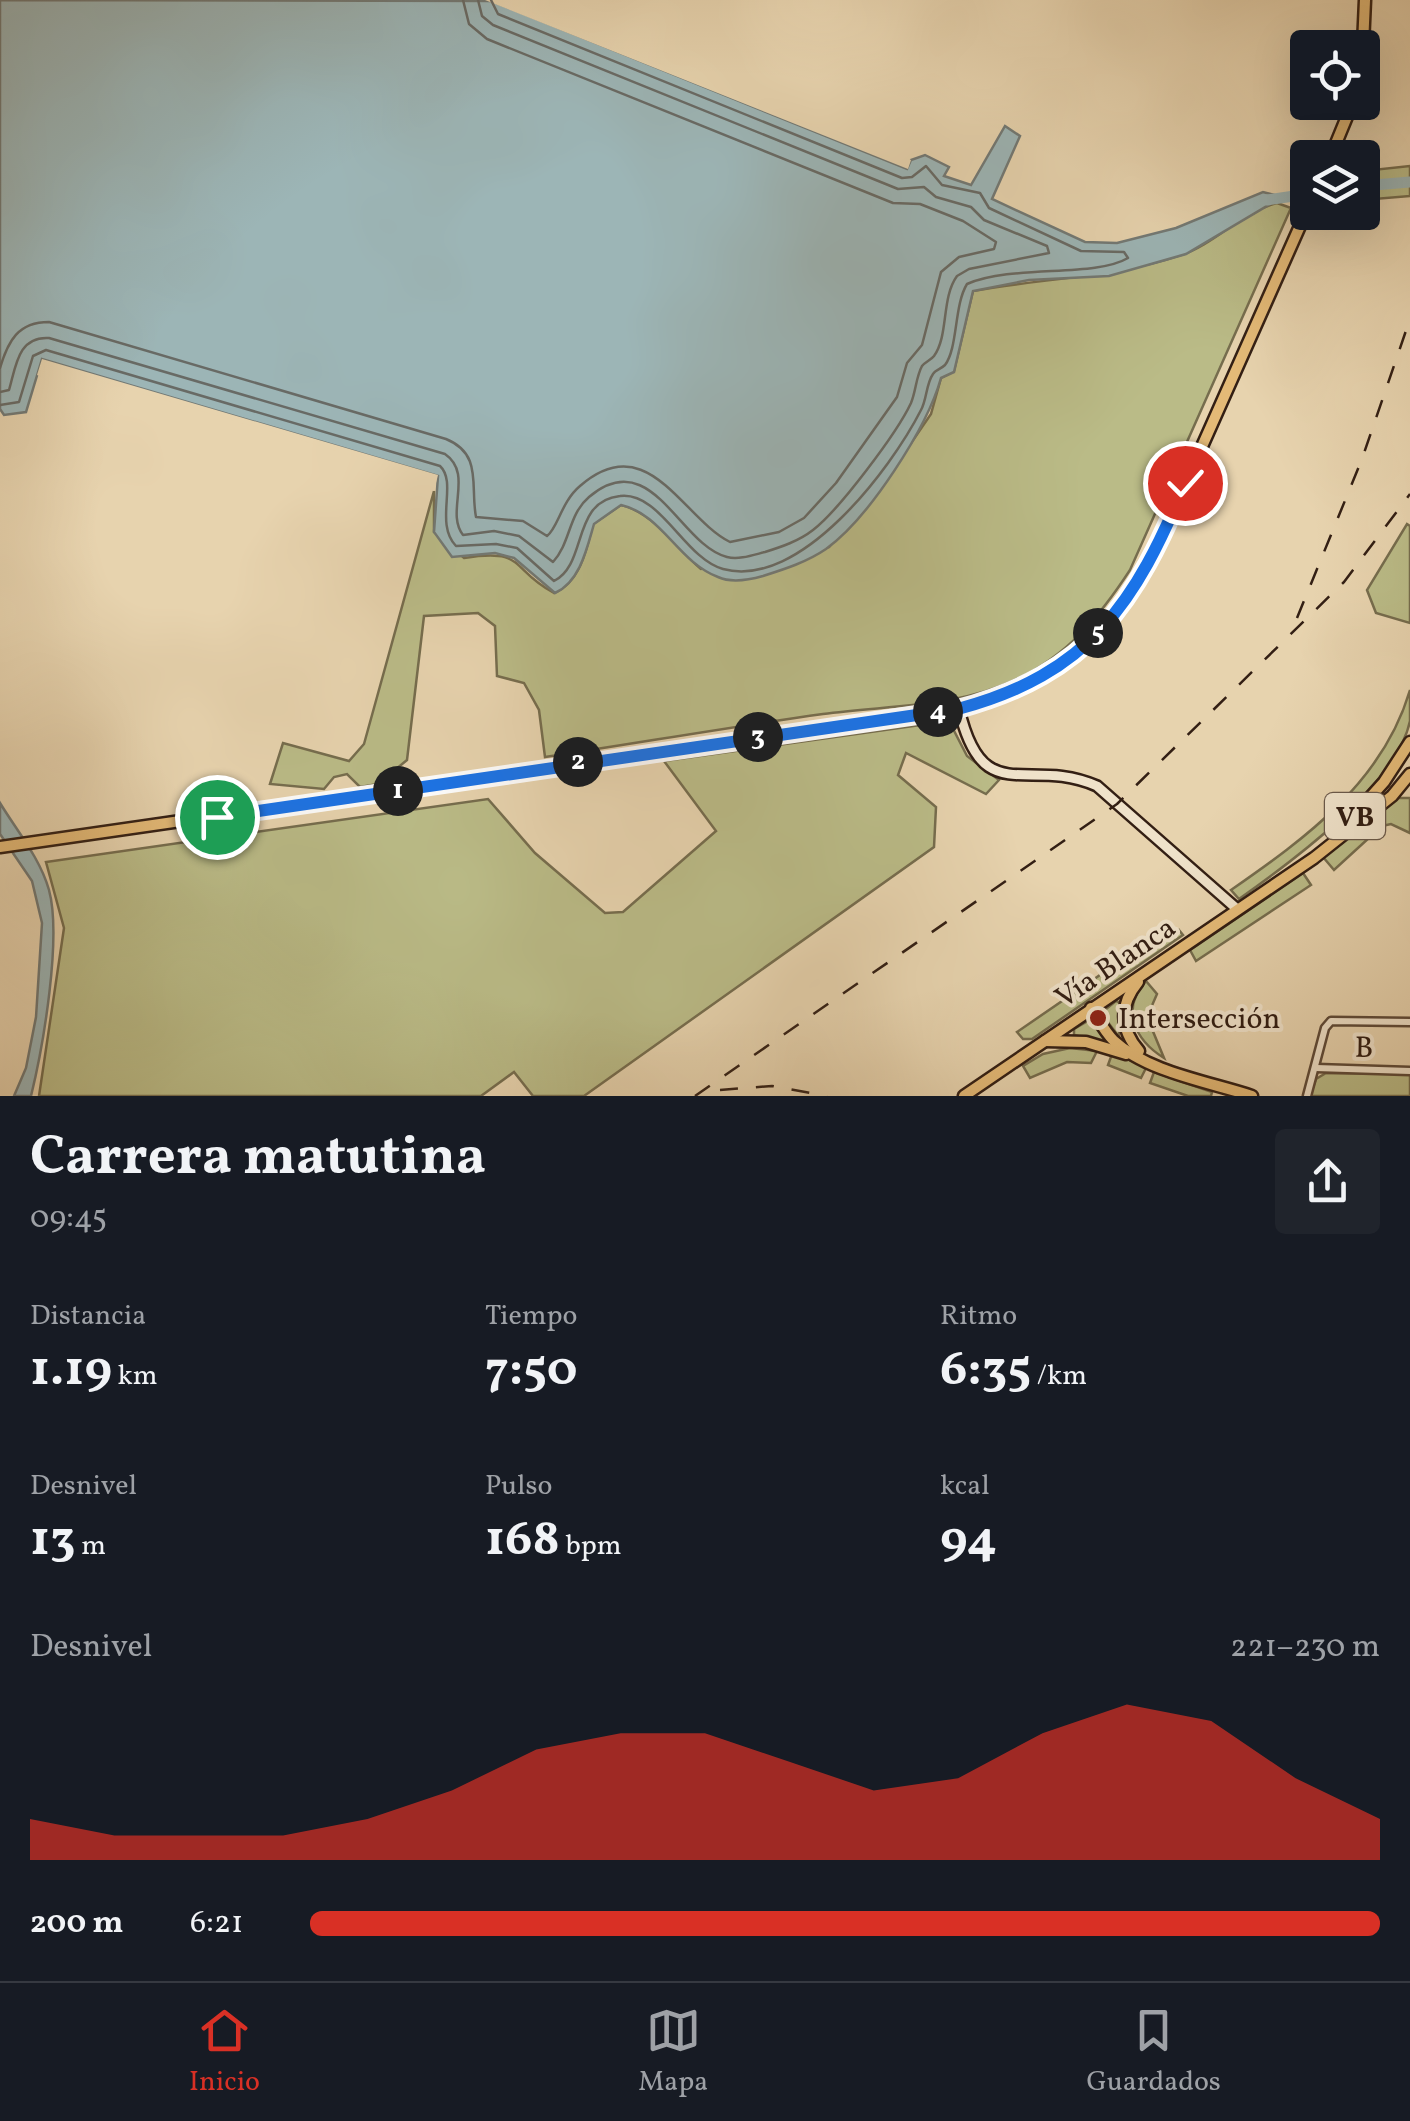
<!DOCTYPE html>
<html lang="es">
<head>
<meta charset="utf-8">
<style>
  body { margin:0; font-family:Vollkorn,serif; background:#20242c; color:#f1f3f6; height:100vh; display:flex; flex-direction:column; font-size:38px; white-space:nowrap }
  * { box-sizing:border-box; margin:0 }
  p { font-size:32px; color:#9ea1a6 }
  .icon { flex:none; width:55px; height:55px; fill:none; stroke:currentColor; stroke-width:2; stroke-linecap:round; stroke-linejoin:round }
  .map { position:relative; height:1096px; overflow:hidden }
  .drawer { display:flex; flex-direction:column; background:#171b24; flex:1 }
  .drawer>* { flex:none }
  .fabs { position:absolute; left:1290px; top:30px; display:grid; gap:20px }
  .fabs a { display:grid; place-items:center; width:90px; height:90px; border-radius:10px; background:#171b24; box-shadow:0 10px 40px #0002; font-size:50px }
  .pin { position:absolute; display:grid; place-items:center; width:85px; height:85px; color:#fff; margin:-42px; border:5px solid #fff; border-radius:50%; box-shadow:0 2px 10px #0007 }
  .km { position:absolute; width:50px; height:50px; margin:-25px; border-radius:50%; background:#222; color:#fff; font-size:28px; line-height:50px; text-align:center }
  .round { display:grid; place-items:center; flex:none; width:105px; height:105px; border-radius:10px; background:#20242c }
  .overview { display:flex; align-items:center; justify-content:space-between; height:170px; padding:0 30px }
  h1 { font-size:55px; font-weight:700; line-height:75px }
  .figures { display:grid; grid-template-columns:repeat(3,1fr); gap:15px; height:170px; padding:10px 30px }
  .figures div { display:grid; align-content:center }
  .figures b { font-size:50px; font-weight:700 }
  .figures small { font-size:28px; font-weight:400 }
  .figures p { font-size:28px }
  .chart { height:280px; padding:20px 30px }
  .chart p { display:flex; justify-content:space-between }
  .chart svg { width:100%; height:180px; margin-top:10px; fill:#d93025; opacity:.7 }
  ul { padding:0 30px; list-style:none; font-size:32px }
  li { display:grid; grid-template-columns:160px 120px 1fr; align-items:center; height:75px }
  li i { height:25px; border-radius:12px; background:#d93025 }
  .menu { display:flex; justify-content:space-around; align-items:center; height:140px; border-top:2px solid #363941; background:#171b24; font-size:28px; color:#9ea1a6 }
  .menu a { display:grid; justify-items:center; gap:5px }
  .menu .current { color:#d93025 }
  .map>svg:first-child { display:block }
</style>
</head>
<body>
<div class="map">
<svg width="1410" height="1096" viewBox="0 0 1410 1096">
  <rect width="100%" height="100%" fill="#e7d3ae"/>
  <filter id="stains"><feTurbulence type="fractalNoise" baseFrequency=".002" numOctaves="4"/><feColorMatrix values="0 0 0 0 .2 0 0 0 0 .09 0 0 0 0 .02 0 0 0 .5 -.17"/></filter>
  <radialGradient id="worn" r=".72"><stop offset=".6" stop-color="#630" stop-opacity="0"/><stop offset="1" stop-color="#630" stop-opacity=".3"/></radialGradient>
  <g fill="#babb87" stroke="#766d4e" stroke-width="2.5">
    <path d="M1410 166V196L1363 200V171Z"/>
    <path d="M1277 203 1291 208 1130 570C1100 616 1068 655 1017 679 958 708 888 705 823 714 730 727 638 743 545 757L539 710 524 683 497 676 495 626 478 613 424 616 407 760 378 784 360 787 347 774 334 777 324 789 270 784 283 743 349 761 364 744 434 491V532L464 558C527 548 509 569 554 593 580 582 587 549 593 524L621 505C653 512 675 547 701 569L829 547 883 484 931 414 941 378 954 371 973 291C1043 278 1113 278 1181 255 1215 244 1241 212 1277 203Z"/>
    <path d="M1407 524 1410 526V623L1376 613 1367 590Z"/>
    <path d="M1410 690C1410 700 1410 712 1410 721 1397 785 1290 863 1239 899L1231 890C1306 838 1383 782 1410 690Z"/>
    <path d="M949 721 967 756 999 780 986 794 906 753 898 775 936 807 934 847 584 1096H533L514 1072 481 1096H39L64 928 46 862 488 799 535 853 605 913 623 912 716 831 664 761Z"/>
    <path d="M1395 798H1410V833L1391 824 1382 826 1334 870 1323 857Z"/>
    <path d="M1303 873 1311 885 1196 961 1190 950Z"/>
    <path d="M1179 930 1183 935 1032 1039H1023L1017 1032 1151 940 1156 946Z"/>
    <path d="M1146 981 1157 994 1147 1017 1164 1058C1135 1040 1120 1009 1146 981Z"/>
    <path d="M1116 1001 1121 1003 1119 1037 1101 1013Z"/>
    <path d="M1093 1018 1106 1040 1104 1043 1074 1035V1029Z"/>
    <path d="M1070 1048 1097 1051 1091 1063 1067 1062 1030 1078 1023 1066 1043 1054Z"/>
    <path d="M1112 1054 1147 1066 1141 1078 1108 1065Z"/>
    <path d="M1154 1072 1212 1092 1211 1096H1188L1150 1083Z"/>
    <path d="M1326 1073 1410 1074V1096H1310L1316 1079Z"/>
  </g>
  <g fill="#9cb5b6" stroke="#727975" stroke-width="2.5">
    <path d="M0 0 492 1 907 169 911 160 925 155 949 167 944 176 971 185 1005 126 1020 136 992 199 1085 242 1117 243 1176 228 1263 192 1282 197 1186 254 1109 276 1029 280 973 291 954 372 941 378C927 428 869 518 826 549 807 562 785 569 763 576 749 580 731 583 718 577 678 562 662 514 621 505L594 524C587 548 580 582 555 593L514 558 495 553 452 557 434 532 438 476 42 359 26 412 4 415 0 409Z"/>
    <path d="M0 803C17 831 40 858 49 890 62 938 43 1047 31 1096H14L26 1068 36 1017 42 923 32 881 0 834Z"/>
  </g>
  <g fill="#e7d3ae">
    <path d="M485 0H503L905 163 907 158 911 160 908 169Z"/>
    <path d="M42 359 438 475 434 491 429 489 432 479 45 365 42 377 37 375Z"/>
  </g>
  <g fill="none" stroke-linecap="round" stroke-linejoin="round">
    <g stroke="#686a65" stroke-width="2.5">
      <path d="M0 368C8 341 18 322 49 322L446 439C483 454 470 486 476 517L523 521 547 536C558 528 561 502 580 486 648 427 682 518 730 542L779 532 804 518 836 483 897 397 907 363 922 345 941 272 959 257 994 249 996 242 963 221 920 204 893 203 487 39 469 24 463 0"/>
      <path d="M0 392 9 390C16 366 18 336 49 338L445 454C474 474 445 512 463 535L494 531 519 536 553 562C571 542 568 515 589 497 652 444 679 545 727 557 739 560 753 555 765 552 781 547 799 541 813 530 839 510 897 433 911 403 916 391 916 377 922 366 925 362 931 360 934 356 949 335 941 298 957 276L969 269 1049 253 1047 246 984 220 971 207 936 197 924 187 898 189 493 25 482 16 478 0"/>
      <path d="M0 405 19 402 33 356 46 350 440 466C458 483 434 523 456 546L496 544 517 548 554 581C588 564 571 501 620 496 660 491 684 558 723 569 800 590 891 469 921 410 927 399 926 384 933 374 935 370 941 369 945 365 958 348 954 305 967 284 1014 264 1094 278 1128 258L1124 252 1081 251 989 208 980 193 942 185 926 166 912 177 902 178 498 14 491 0"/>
    </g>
    <g stroke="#9cb5b6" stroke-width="11">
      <path d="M1362 186 1410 182"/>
      <path d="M1267 200 1308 194"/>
    </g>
    <g stroke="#604c3a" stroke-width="11">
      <g id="minor">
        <path d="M1316 1068 1410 1071"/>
        <path d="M1307 1096 1325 1028 1331 1021 1410 1022"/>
      </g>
    </g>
    <g stroke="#331f14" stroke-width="14">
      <path id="secondary" d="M959 709C983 811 1027 755 1097 786L1237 909"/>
    </g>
    <g stroke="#331f14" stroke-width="15">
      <g id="primary">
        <path d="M1362 68 1365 0"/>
        <path d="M1330 158 1353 102"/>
        <path d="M1341 830 1384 782 1410 742"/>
        <path d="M0 847 959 709C1117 667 1147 569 1208 433 1241 358 1274 283 1308 208"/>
        <path d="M1138 982C1119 1005 1120 1029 1139 1051"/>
        <path d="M1091 1008C1098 1019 1105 1032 1114 1041 1147 1072 1210 1082 1252 1096"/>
        <path d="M1045 1041 1086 1042 1126 1054"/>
        <path d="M964 1096 1314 858 1392 796 1410 774"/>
      </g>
    </g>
    <use href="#minor" stroke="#efe2ca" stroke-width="6"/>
    <use href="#secondary" stroke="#efe2ca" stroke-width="9"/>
    <use href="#primary" stroke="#e4ba77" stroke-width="10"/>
    <g stroke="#331f14" stroke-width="2.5" stroke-dasharray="18 18" stroke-linecap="butt">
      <path d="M1297 618 1362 459 1410 319"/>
      <path d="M720 1090 772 1086 827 1096"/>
      <path d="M695 1096 1117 804 1344 582 1410 494"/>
    </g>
  </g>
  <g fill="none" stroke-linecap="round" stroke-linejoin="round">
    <g stroke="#fff" stroke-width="20">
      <path id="route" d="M217 817 958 709C1089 674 1136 603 1185 483"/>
    </g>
    <use href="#route" stroke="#1a73e8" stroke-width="12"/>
  </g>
  <circle fill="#8f2418" stroke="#efe2ca" stroke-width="4" cx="1098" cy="1018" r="10"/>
  <g text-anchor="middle" stroke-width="8" stroke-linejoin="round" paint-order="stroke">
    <rect fill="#efe2ca" stroke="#6b5a4b" stroke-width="2.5" x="1325" y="793" width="60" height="46" rx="8"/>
    <g font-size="28" font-weight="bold" fill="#331f14">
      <text x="1355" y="826">VB</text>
    </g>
    <g font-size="30" fill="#331f14" stroke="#efe2ca">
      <text transform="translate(1115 962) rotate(-34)" y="10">Vía Blanca</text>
      <text transform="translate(1364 1047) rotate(1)" y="10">B</text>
    </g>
    <g font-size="30" fill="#331f14" stroke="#efe2ca" text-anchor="start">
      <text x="1118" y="1028">Intersección</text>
    </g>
  </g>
  <rect width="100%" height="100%" filter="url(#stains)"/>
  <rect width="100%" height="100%" fill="url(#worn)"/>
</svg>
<div class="fabs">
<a><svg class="icon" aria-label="locate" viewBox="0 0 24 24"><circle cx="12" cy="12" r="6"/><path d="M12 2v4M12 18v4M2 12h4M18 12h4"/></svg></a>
<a><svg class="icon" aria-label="layers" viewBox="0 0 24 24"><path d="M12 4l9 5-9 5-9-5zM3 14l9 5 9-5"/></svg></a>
</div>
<div class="pin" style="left:217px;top:817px;background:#1e9e55"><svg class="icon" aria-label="arrive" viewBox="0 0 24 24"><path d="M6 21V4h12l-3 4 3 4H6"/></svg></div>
<div class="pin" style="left:1185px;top:483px;background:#d93025"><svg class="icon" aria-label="check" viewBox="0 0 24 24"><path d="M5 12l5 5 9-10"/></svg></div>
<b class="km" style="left:398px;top:791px">1</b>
<b class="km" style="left:578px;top:762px">2</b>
<b class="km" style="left:758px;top:737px">3</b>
<b class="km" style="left:938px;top:712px">4</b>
<b class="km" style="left:1098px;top:633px">5</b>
</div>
<section class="drawer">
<div class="overview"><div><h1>Carrera matutina</h1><p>09:45</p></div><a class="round"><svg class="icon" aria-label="share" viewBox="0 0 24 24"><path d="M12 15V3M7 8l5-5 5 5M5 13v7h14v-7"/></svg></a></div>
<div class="figures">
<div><p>Distancia</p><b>1.19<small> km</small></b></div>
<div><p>Tiempo</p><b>7:50</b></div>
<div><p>Ritmo</p><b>6:35<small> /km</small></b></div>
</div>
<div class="figures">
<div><p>Desnivel</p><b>13<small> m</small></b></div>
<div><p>Pulso</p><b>168<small> bpm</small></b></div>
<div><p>kcal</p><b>94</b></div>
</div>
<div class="chart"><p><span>Desnivel</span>221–230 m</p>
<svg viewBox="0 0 160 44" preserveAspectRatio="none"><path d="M0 44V34L10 38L20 38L30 38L40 34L50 27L60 17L70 13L80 13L90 20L100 27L110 24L120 13L130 6L140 10L150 24L160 34V44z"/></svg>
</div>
<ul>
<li><b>200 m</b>6:21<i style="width:100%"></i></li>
</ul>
</section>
<nav class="menu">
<a class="current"><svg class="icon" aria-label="home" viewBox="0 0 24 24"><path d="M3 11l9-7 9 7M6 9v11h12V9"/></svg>Inicio</a>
<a><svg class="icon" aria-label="map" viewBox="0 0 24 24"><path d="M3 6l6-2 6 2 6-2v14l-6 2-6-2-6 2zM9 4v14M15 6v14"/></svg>Mapa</a>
<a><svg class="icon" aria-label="saved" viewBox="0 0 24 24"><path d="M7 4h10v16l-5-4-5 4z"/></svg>Guardados</a>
</nav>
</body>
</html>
